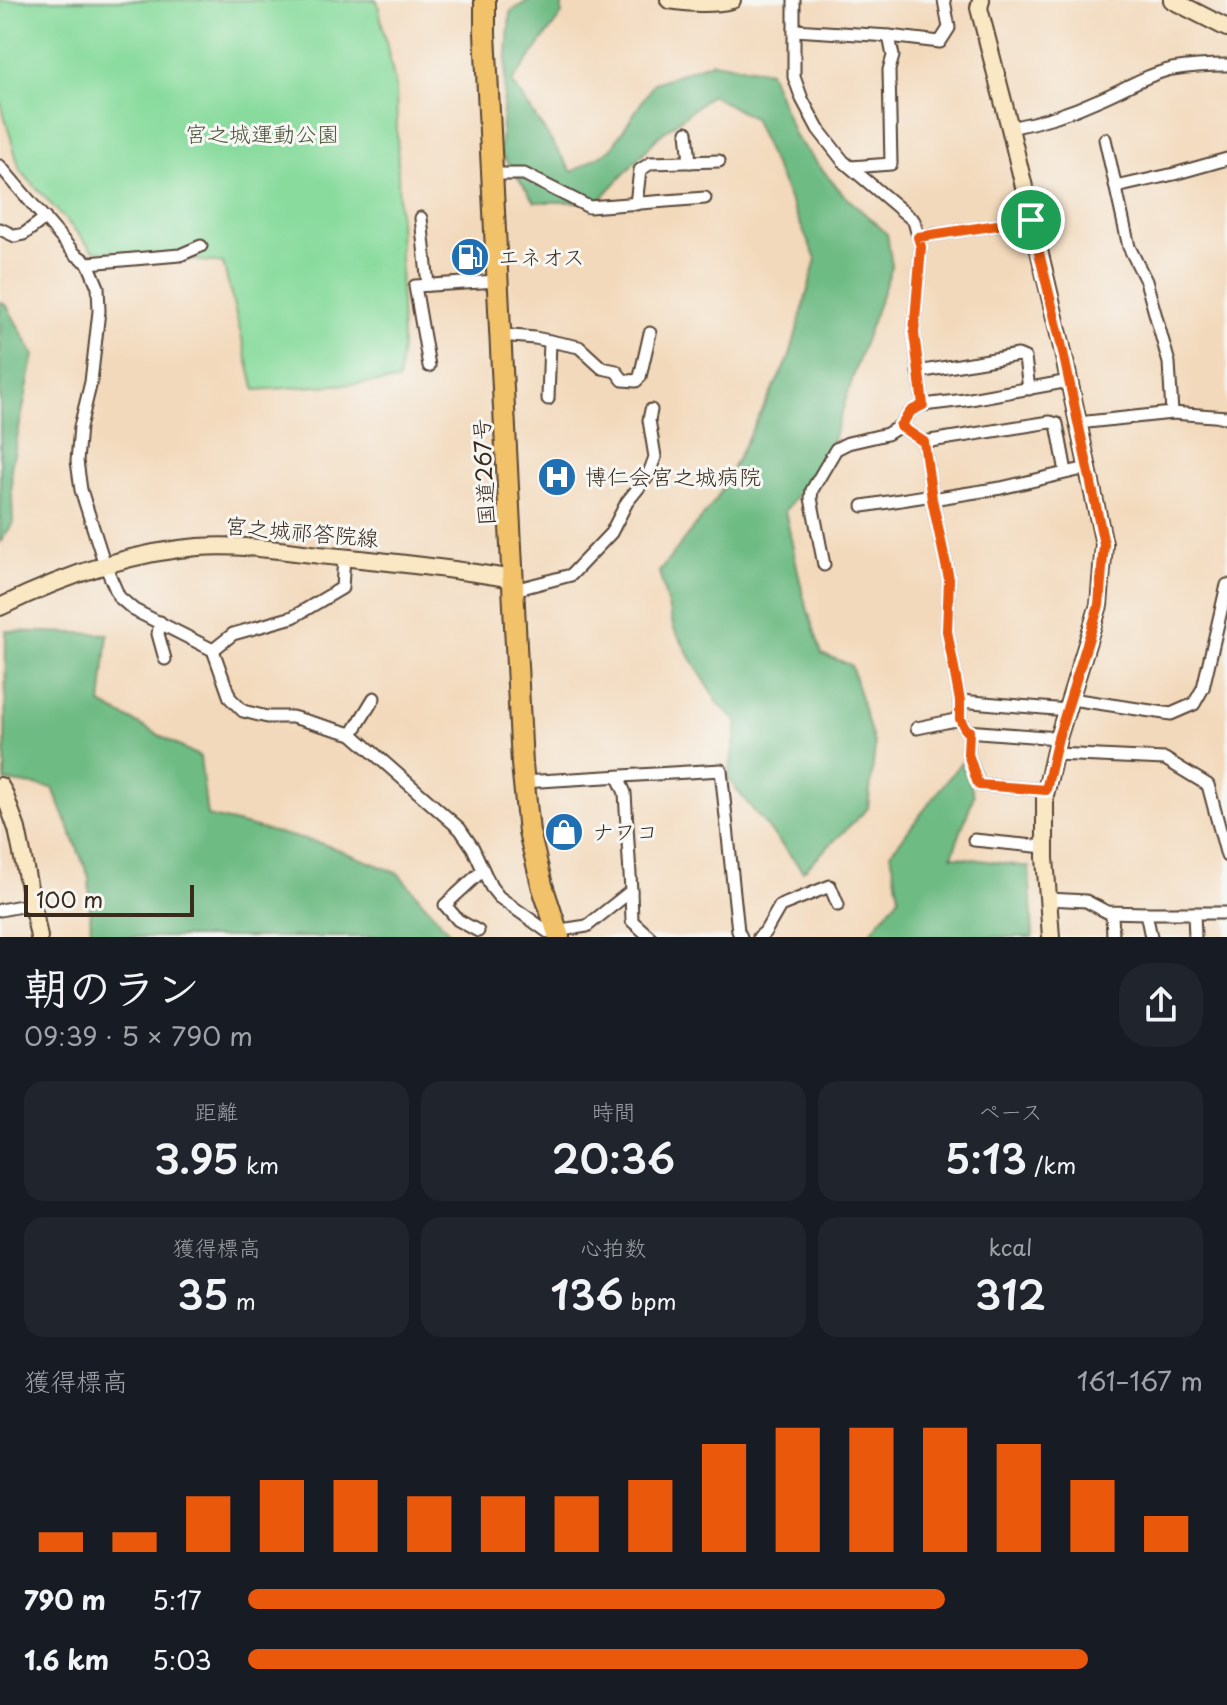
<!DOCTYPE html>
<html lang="ja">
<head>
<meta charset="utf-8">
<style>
  body { margin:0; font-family:"Playpen Sans","Klee One",sans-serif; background:#20242c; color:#f1f3f6; height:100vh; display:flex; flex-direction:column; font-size:30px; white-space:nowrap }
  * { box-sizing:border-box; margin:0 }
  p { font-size:26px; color:#9ea1a6 }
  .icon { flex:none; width:44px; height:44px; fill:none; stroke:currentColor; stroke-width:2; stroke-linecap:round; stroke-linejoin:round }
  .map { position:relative; height:937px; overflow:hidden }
  .side { display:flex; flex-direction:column; background:#171b24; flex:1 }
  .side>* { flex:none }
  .scale { position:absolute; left:24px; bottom:20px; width:170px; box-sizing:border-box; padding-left:8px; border:4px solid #3b2a1e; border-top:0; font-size:22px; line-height:28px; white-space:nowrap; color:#3b2a1e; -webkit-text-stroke:6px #f6f6f2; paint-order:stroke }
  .pin { position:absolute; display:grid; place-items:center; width:68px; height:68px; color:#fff; margin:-34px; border:4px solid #fff; border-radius:50%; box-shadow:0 2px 8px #0007 }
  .round { display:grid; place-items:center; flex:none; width:84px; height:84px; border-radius:32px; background:#20242c }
  .head { display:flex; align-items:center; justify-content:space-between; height:136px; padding:0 24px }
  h1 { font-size:44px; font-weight:600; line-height:60px }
  .figures { display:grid; grid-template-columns:repeat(3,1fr); gap:12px; height:136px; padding:8px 24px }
  .figures div { display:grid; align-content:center; border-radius:20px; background:#20242c; text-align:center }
  .figures b { font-size:40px; font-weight:600 }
  .figures small { font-size:22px; font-weight:400 }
  .figures p { font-size:22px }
  .chart { height:224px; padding:16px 24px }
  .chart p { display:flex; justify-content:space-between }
  .chart svg { width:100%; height:144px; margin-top:8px; stroke:#ea580c; stroke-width:6 }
  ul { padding:0 24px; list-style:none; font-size:26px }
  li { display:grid; grid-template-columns:128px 96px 1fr; align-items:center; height:60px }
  li i { height:20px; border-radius:10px; background:#ea580c }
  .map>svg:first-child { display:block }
</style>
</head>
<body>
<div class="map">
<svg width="1227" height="937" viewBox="0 0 1227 937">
  <rect width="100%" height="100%" fill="#f6f6f2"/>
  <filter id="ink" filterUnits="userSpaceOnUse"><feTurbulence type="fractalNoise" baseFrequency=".0125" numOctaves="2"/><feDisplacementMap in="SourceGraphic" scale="16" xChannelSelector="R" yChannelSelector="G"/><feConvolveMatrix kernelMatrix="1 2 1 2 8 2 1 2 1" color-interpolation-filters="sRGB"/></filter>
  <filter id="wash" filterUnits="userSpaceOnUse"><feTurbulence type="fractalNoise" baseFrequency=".006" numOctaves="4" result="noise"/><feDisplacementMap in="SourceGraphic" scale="32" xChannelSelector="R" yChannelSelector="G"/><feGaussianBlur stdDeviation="1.8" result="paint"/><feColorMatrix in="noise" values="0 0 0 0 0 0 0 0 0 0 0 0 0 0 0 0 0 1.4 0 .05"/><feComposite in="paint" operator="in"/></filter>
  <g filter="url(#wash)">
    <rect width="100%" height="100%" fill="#f3d9bb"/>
    <path fill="#88db9d" stroke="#62825e" stroke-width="2" d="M0 0H377L396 88 402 347 398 381 255 390 223 263 93 250 20 170 0 100Z"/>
    <g fill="#6ebb84" stroke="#547251" stroke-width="2">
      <path d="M529 0H562V14L512 82 572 172 611 149 654 83 712 62 769 71 795 137 842 193 887 234 892 267 863 346 830 449 785 511 803 595 822 654 851 665 875 747 868 808 803 871 728 779 738 723 718 703 674 629 659 572 717 498 790 356 816 259 753 118 711 95 658 137 598 202H535L500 152 510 12Z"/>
      <path d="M0 302 7 306 34 355 11 468 13 523 0 543Z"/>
      <path d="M6 631 108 634 101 704 200 757 207 816 323 844 398 873 449 932 448 937H91L89 877 53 788 5 781Z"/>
      <path d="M961 762 974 795 952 856 1029 867 1033 937H867L899 897 891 853Z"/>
    </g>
  </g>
  <g filter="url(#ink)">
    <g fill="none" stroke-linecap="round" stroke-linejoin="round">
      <g stroke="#574436" stroke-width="15">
        <g id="street">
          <path d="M794 0V77L802 99 818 129 843 161 914 221 921 247 914 333 923 405"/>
          <path d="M794 30 889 36 940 42 949 28 944 0"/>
          <path d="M1010 128C1041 122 1070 113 1098 100 1123 90 1145 75 1172 69 1190 66 1209 65 1227 65"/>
          <path d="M687 132 690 162"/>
          <path d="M1105 139 1129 247 1146 281 1169 363 1172 413"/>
          <path d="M0 166 75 254 88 263 98 287 99 311 91 382 80 427 77 461 81 490 105 565 119 597 134 610 213 650 230 698 243 711 267 717H292L352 734 460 829 473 848 491 887 499 897 548 932 587 926 631 891 625 793 618 777"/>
          <path d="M851 167 891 164 889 70 893 56 889 36"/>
          <path d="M492 174H524L589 207 705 198"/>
          <path d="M1116 187 1174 174 1227 159"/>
          <path d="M636 204 640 170 651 163 719 161"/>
          <path d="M421 218 428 285"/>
          <path d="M0 229 15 236 24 234 45 218"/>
          <path d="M918 237 1031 220"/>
          <path d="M88 263 180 255 201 246"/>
          <path d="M501 335 535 338 579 347 602 368 616 371 623 380 636 381 640 377 650 333"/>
          <path d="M429 366 415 286 498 281"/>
          <path d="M918 372 1018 355 1025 358 1029 389"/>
          <path d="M548 399 550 341"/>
          <path d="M1078 423 1172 413 1227 417"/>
          <path d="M924 442 1050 422 1057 424 1066 472"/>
          <path d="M932 499 1001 488 1087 468"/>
          <path d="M863 506 932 495"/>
          <path d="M824 565 811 498 812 490 836 449 848 443 887 434 900 426"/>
          <path d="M514 590 571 575 611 533 627 502 648 476 655 457 649 420 651 410"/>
          <path d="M160 622 158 634 165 659"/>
          <path d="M213 650 233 634 293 617 342 588 344 557"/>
          <path d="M1071 699 1171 714 1194 704 1203 688 1227 585"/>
          <path d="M960 701 1067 710"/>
          <path d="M917 728 960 719"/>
          <path d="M969 731 968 754 979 785 1046 790"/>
          <path d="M352 734 374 698"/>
          <path d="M1058 738 966 731 960 719V701L947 631 949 579 932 499 924 442 900 426 911 411 923 405 965 400 1069 381"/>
          <path d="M1055 754 1165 759 1208 785 1227 856"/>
          <path d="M523 782 721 770 738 931 741 937"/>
          <path d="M974 840 1045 847"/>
          <path d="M631 891 632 921 650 937"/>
          <path d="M1049 899 1086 901 1107 912 1146 913 1151 937"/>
          <path d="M0 910 32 904"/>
          <path d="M1112 913 1113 937"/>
          <path d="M1146 913H1227"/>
          <path d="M1194 913 1195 937"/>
          <path d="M478 931 458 920 445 905 483 870"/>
          <path d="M759 937 765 932 780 906 830 886 838 905"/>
        </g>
      </g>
      <g stroke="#574436" stroke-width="20">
        <g id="secondary">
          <path d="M669 0C690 3 711 5 732 0"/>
          <path d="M981 0 979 8 1010 128 1061 343 1104 544 1099 605 1058 738 1045 795V858L1051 937"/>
          <path d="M1172 0 1227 28"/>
          <path d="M0 607C62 577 129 552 198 547 238 544 279 550 319 555 384 561 449 568 513 579"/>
          <path d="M0 786 4 793 17 829 39 937"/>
        </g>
      </g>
      <g stroke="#574436" stroke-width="24">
        <path id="highway" d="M485 0V33L522 764 529 832 542 885 559 937"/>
      </g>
      <use href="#street" stroke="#fff" stroke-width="11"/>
      <use href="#secondary" stroke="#fae7c3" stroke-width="16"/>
      <use href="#highway" stroke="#f2c26a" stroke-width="20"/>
    </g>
  </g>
  <g fill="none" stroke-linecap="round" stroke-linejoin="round" filter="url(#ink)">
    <g stroke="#fff" stroke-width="16">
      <path id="route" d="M1031 220 1061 343 1104 544 1099 605 1058 738 1046 790 979 785 977 781 968 754 969 731H966L960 719V701L947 631 949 579 932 499 924 442 900 426 911 411 923 405 914 333 921 247 918 237Z"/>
    </g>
    <use href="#route" stroke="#ea580c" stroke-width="10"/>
  </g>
  <defs>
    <g id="fuel-disc" transform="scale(2)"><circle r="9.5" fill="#1f6fb2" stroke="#f6f6f2"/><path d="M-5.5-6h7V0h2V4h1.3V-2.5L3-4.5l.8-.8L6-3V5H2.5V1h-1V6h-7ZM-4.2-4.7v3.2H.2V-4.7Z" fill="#fff"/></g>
    <g id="hospital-disc" transform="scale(2)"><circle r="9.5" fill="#1f6fb2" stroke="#f6f6f2"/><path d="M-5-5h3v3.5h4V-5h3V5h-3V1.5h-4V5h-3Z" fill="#fff"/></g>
    <g id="shop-disc" transform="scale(2)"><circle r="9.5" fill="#1f6fb2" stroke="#f6f6f2"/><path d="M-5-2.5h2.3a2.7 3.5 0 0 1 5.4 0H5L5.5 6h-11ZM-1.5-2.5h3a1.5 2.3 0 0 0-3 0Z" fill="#fff"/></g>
  </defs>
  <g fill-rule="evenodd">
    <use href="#fuel-disc" x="470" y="257"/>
    <use href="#hospital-disc" x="557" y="477"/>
    <use href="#shop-disc" x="564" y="832"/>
  </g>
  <g text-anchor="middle" stroke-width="6" stroke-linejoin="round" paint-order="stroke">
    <g font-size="22" fill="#4e563e" stroke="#f6f6f2">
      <text x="262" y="142">宮之城運動公園</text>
    </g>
    <g font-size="22" fill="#3b2a1e" stroke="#f6f6f2" text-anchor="start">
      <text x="498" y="265">エネオス</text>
      <text x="585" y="485">博仁会宮之城病院</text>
      <text x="592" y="840">ナフコ</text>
    </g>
    <g font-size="22" fill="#3b2a1e" stroke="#f6f6f2">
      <text transform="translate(484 472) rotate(-93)" y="8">国道267号</text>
      <text transform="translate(302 532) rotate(5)" y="8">宮之城祁答院線</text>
    </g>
  </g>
</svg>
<div class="scale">100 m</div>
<div class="pin" style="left:1031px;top:220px;background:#1e9e55"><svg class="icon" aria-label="arrive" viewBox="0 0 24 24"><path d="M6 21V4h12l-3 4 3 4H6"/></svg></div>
</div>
<section class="side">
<div class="head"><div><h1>朝のラン</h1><p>09:39 · 5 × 790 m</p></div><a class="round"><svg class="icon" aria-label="share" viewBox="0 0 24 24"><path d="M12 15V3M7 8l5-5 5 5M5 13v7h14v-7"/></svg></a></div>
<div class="figures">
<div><p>距離</p><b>3.95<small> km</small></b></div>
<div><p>時間</p><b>20:36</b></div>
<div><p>ペース</p><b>5:13<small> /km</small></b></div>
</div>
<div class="figures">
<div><p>獲得標高</p><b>35<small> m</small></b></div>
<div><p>心拍数</p><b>136<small> bpm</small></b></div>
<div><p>kcal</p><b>312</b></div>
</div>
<div class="chart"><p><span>獲得標高</span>161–167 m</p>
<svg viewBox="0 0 160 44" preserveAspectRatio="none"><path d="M5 44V38M15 44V38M25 44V27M35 44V22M45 44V22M55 44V27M65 44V27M75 44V27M85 44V22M95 44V11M105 44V6M115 44V6M125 44V6M135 44V11M145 44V22M155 44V33"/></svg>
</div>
<ul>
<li><b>790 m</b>5:17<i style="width:73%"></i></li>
<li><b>1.6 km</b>5:03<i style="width:88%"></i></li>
</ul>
</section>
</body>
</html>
